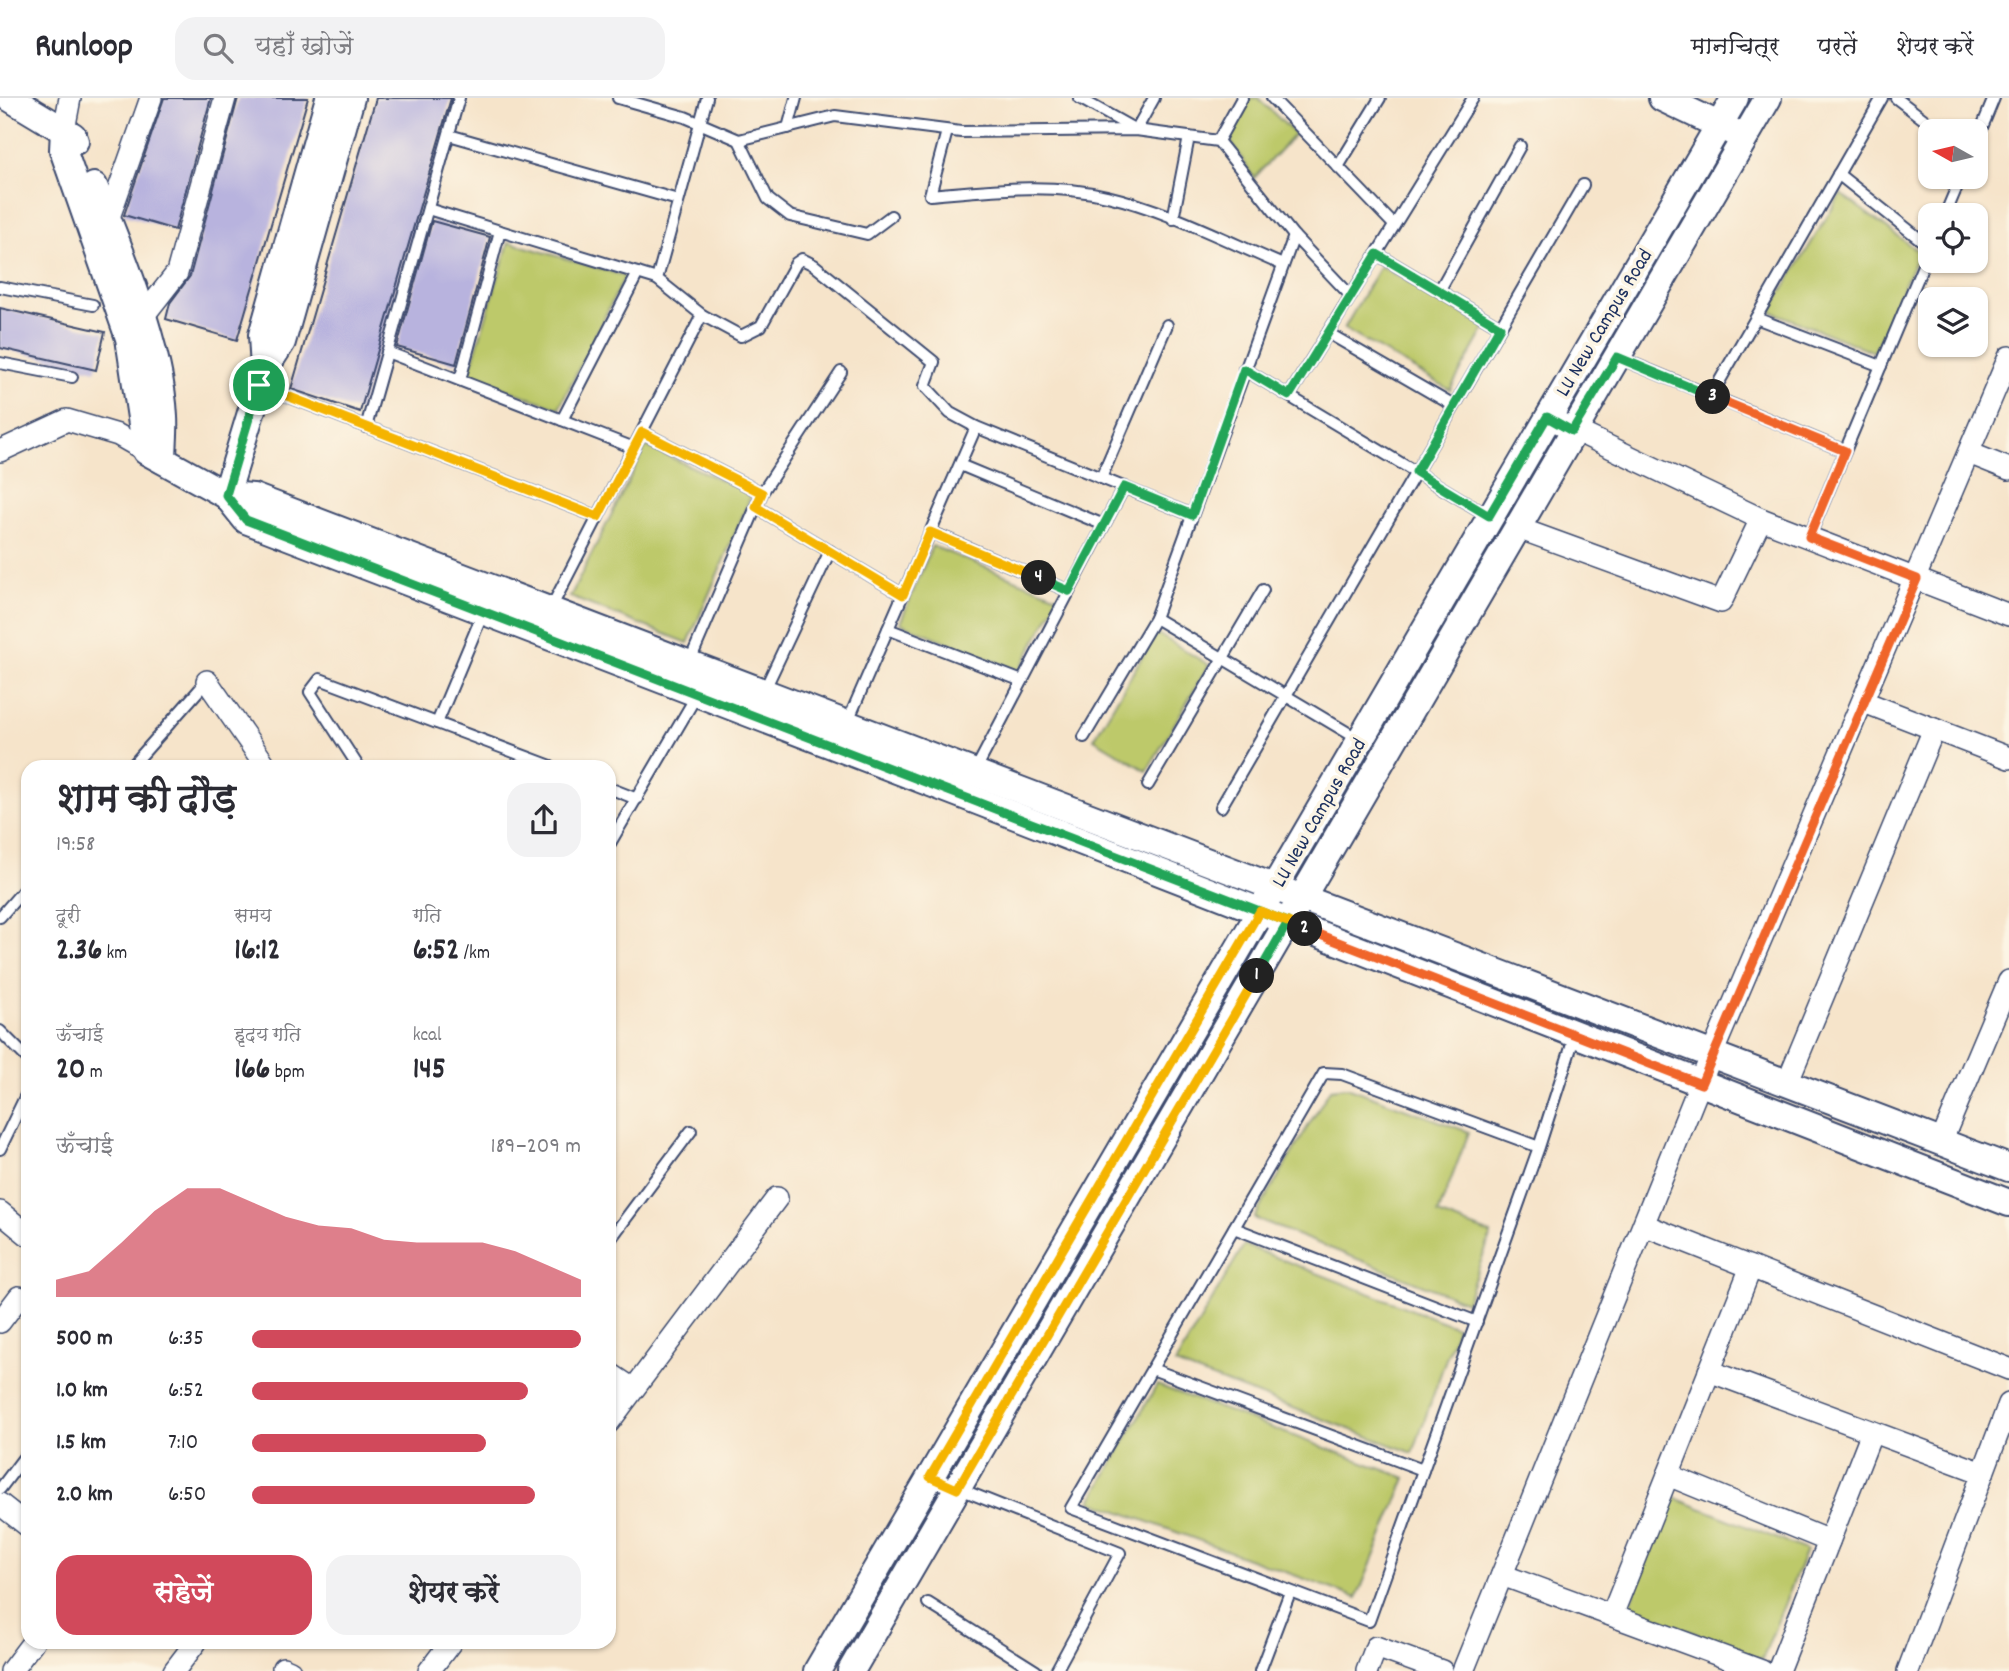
<!DOCTYPE html>
<html lang="hi">
<head>
<meta charset="utf-8">
<style>
  body { margin:0; font-family:Dekko,"Playpen Sans Deva",sans-serif; background:#f2f2f3; color:#2b2b33; height:100vh; display:flex; flex-direction:column; font-size:26px; white-space:nowrap }
  * { box-sizing:border-box; margin:0 }
  p { font-size:23px; color:#7c7c81 }
  .icon { flex:none; width:38px; height:38px; fill:none; stroke:currentColor; stroke-width:2; stroke-linecap:round; stroke-linejoin:round }
  .map { position:relative; flex:1; overflow:hidden }
  .details { position:absolute; left:21px; top:662px; width:595px; height:889px; display:flex; flex-direction:column; background:#fff; border-radius:21px; box-shadow:0 2px 5px #0004 }
  .details>* { flex:none }
  .needle { width:46px; rotate:278deg }
  .controls { position:absolute; left:1918px; top:21px; display:grid; gap:14px }
  .controls a { display:grid; place-items:center; width:70px; height:70px; border-radius:14px; background:#fff; box-shadow:0 2px 5px #0004; font-size:35px }
  .pin { position:absolute; display:grid; place-items:center; width:60px; height:60px; color:#fff; margin:-30px; border:4px solid #fff; border-radius:50%; box-shadow:0 2px 7px #0007 }
  .km { position:absolute; width:35px; height:35px; margin:-18px; border-radius:50%; background:#222; color:#fff; font-size:19px; line-height:35px; text-align:center }
  .round { display:grid; place-items:center; flex:none; width:74px; height:74px; border-radius:21px; background:#f2f2f3 }
  .headline { display:flex; align-items:center; justify-content:space-between; height:119px; padding:0 35px }
  h1 { font-size:38px; font-weight:700; line-height:52px }
  .metrics { display:grid; grid-template-columns:repeat(3,1fr); gap:10px; height:119px; padding:7px 35px }
  .metrics div { display:grid; align-content:center }
  .metrics b { font-size:30px; font-weight:700 }
  .metrics small { font-size:19px; font-weight:400 }
  .metrics p { font-size:19px }
  .chart { height:196px; padding:14px 35px }
  .chart p { display:flex; justify-content:space-between }
  .chart svg { width:100%; height:126px; margin-top:7px; fill:#d1495b; opacity:.7 }
  .action { display:flex; gap:14px; margin-top:auto; padding:14px 35px }
  .action a { flex:1; height:80px; border-radius:21px; background:#d1495b; color:#fff; font-size:28px; font-weight:700; line-height:80px; text-align:center }
  .action a+a { background:#f2f2f3; color:#2b2b33 }
  ul { padding:0 35px; list-style:none; font-size:23px }
  li { display:grid; grid-template-columns:112px 84px 1fr; align-items:center; height:52px }
  li i { height:18px; border-radius:9px; background:#d1495b }
  header { display:flex; align-items:center; gap:42px; box-sizing:border-box; height:98px; padding:0 35px; background:#fff; border-bottom:2px solid #e1e1e2 }
  header strong { font-size:33px }
  nav { display:flex; gap:38px; margin-inline-start:auto; font-size:24px }
  .search { width:490px; height:63px; background:#f2f2f3; display:flex; align-items:center; gap:18px; box-sizing:border-box; padding:0 24px; border-radius:21px; color:#7c7c81; font-size:26px }
  .map>svg:first-child { display:block }
</style>
</head>
<body>
<header>
<strong>Runloop</strong>
<div class="search"><svg class="icon" aria-label="search" viewBox="0 0 24 24"><circle cx="10" cy="10" r="6"/><path d="M15 15l6 6"/></svg>यहाँ खोजें</div>
<nav><a>मानचित्र</a><a>परतें</a><a>शेयर करें</a></nav>
</header>
<div class="map">
<svg width="2009" height="1573" viewBox="0 0 2009 1573">
  <rect width="100%" height="100%" fill="#fcf5e5"/>
  <filter id="ink" filterUnits="userSpaceOnUse"><feTurbulence type="fractalNoise" baseFrequency=".0143" numOctaves="2"/><feDisplacementMap in="SourceGraphic" scale="14" xChannelSelector="R" yChannelSelector="G"/><feConvolveMatrix kernelMatrix="1 2 1 2 8 2 1 2 1" color-interpolation-filters="sRGB"/></filter>
  <filter id="wash" filterUnits="userSpaceOnUse"><feTurbulence type="fractalNoise" baseFrequency=".00686" numOctaves="4" result="noise"/><feDisplacementMap in="SourceGraphic" scale="28" xChannelSelector="R" yChannelSelector="G"/><feGaussianBlur stdDeviation="1.57" result="paint"/><feColorMatrix in="noise" values="0 0 0 0 0 0 0 0 0 0 0 0 0 0 0 0 0 1.4 0 .05"/><feComposite in="paint" operator="in"/></filter>
  <g filter="url(#wash)">
    <rect width="100%" height="100%" fill="#f6e4ca"/>
    <g fill="#bdc96b" stroke="#6c7c64" stroke-width="2">
      <path d="M1250 0H1258L1295 36 1254 80 1228 39Z"/>
      <path d="M1841 96 1919 154 1874 254 1770 213Z"/>
      <path d="M509 144 625 178 559 310 468 278Z"/>
      <path d="M1380 168 1486 229 1450 292 1344 231Z"/>
      <path d="M646 348 752 396 688 545 570 499Z"/>
      <path d="M932 448 1060 499 1019 573 900 525Z"/>
      <path d="M1156 535 1209 567 1147 673 1094 641Z"/>
      <path d="M1347 989 1469 1034 1438 1116 1491 1136 1466 1204 1254 1120 1330 991Z"/>
      <path d="M1244 1147 1457 1229 1413 1355 1175 1266Z"/>
      <path d="M1157 1287 1406 1380 1357 1500 1091 1403Z"/>
      <path d="M1672 1399 1806 1452 1762 1562 1629 1509Z"/>
    </g>
    <g id="blocks">
      <g fill="#b8b3de">
        <path d="M164 0H211L175 132 124 117Z"/>
        <path d="M238 0H308L237 242 166 221 170 205 190 178Z"/>
        <path d="M376 0H451L360 314 291 291Z"/>
        <path d="M432 123 490 139 456 266 397 249Z"/>
        <path d="M0 210 105 234 96 272 0 250Z"/>
      </g>
    </g>
  </g>
  <g filter="url(#ink)">
    <use href="#blocks" fill-opacity="0" stroke="#3c4a6e" stroke-width="2"/>
    <g fill="none" stroke-linecap="round" stroke-linejoin="round">
      <g stroke="#3c4a6e" stroke-width="14">
        <g id="service">
          <path d="M618 0 685 19 739 42 835 18 961 34 1136 32 1218 43 1294 138 1351 198"/>
          <path d="M1079 0 1136 32 1154 0"/>
          <path d="M1272 0 1394 127"/>
          <path d="M1896 0 1939 33"/>
          <path d="M788 30 796 0"/>
          <path d="M947 33 930 97C988 92 1049 84 1107 98 1167 112 1226 143 1283 167"/>
          <path d="M449 37 678 102"/>
          <path d="M739 42 768 101 790 118 867 136 891 118"/>
          <path d="M1218 43 1242 0"/>
          <path d="M1976 44 1994 0"/>
          <path d="M1338 69 1380 0"/>
          <path d="M1838 76 1930 149"/>
          <path d="M428 111 657 181"/>
          <path d="M1945 117 1961 79"/>
          <path d="M1173 121 1189 39"/>
          <path d="M1377 156 1500 229"/>
          <path d="M0 189 93 207"/>
          <path d="M1439 193 1520 48"/>
          <path d="M702 217 741 238 761 228 796 165 802 161 814 167 934 264 925 288 950 315 976 329 1192 417"/>
          <path d="M1756 220 1881 268"/>
          <path d="M1328 235 1454 308"/>
          <path d="M387 254 634 350"/>
          <path d="M1617 259 1845 353"/>
          <path d="M0 265 72 279"/>
          <path d="M1244 271 1489 418"/>
          <path d="M460 282 500 133"/>
          <path d="M259 287 598 419"/>
          <path d="M1289 298 1473 0"/>
          <path d="M1711 298 1882 0"/>
          <path d="M562 322 638 175"/>
          <path d="M366 329 459 0"/>
          <path d="M642 334 762 395"/>
          <path d="M960 367 1104 427"/>
          <path d="M1101 380 1167 227"/>
          <path d="M756 409 903 497"/>
          <path d="M931 434 1069 493"/>
          <path d="M1809 439 1930 151"/>
          <path d="M550 512 702 217 657 181 707 0"/>
          <path d="M1155 520 1360 642"/>
          <path d="M888 531 1022 583"/>
          <path d="M689 565 762 395 841 274"/>
          <path d="M764 593 830 453"/>
          <path d="M437 625 483 515"/>
          <path d="M847 625 976 329"/>
          <path d="M1084 639 1155 520 1294 138"/>
          <path d="M132 668 207 583"/>
          <path d="M358 668 310 594 320 581 551 668"/>
          <path d="M974 675 1124 389"/>
          <path d="M1148 687 1263 492"/>
          <path d="M609 690 637 701"/>
          <path d="M1221 709 1583 87"/>
          <path d="M609 747 698 595"/>
          <path d="M0 819 28 787"/>
          <path d="M0 933 28 961"/>
          <path d="M1539 1049 1342 976 1324 975 1071 1410 1369 1523 1539 1049 1575 937"/>
          <path d="M0 1051 28 993"/>
          <path d="M1234 1130 1477 1224"/>
          <path d="M609 1143 691 1033"/>
          <path d="M1152 1271 1423 1372"/>
          <path d="M930 1379 1120 1455 1056 1573"/>
          <path d="M0 1391 28 1354"/>
          <path d="M928 1505 1036 1573"/>
          <path d="M1260 1573 1290 1494"/>
        </g>
      </g>
      <g stroke="#3c4a6e" stroke-width="24">
        <g id="minor">
          <path d="M64 32 70 0"/>
          <path d="M108 122 151 0"/>
          <path d="M137 226 177 175 225 0"/>
          <path d="M1547 319 1761 421 2009 517"/>
          <path d="M0 353 67 322 118 337 146 353"/>
          <path d="M1969 355 2009 371"/>
          <path d="M1518 430 1721 504 1761 421"/>
          <path d="M207 583 266 668"/>
          <path d="M1864 604 2009 660"/>
          <path d="M1787 985 1934 631"/>
          <path d="M1941 1044 2009 883"/>
          <path d="M0 1114 28 1137"/>
          <path d="M1644 1127 2009 1271"/>
          <path d="M0 1224 19 1199"/>
          <path d="M1709 1273 1983 1375"/>
          <path d="M609 1275 633 1291"/>
          <path d="M609 1324 777 1100"/>
          <path d="M1668 1377 1829 1443"/>
          <path d="M0 1406 28 1428"/>
          <path d="M1502 1477 1762 1573"/>
          <path d="M1612 1517 1751 1169"/>
          <path d="M283 1570 290 1573"/>
          <path d="M11 1573 33 1544"/>
          <path d="M174 1573 196 1544"/>
          <path d="M429 1573 451 1544"/>
          <path d="M1367 1573 1376 1549 1442 1573"/>
          <path d="M1463 1573 1712 956 2009 259"/>
          <path d="M1778 1573 1872 1334"/>
          <path d="M1908 1573 2009 1306"/>
        </g>
      </g>
      <g stroke="#3c4a6e" stroke-width="30">
        <g id="tertiary">
          <path d="M10 0 73 38 75 43"/>
          <path d="M1662 0 1733 34"/>
          <path d="M64 32 63 52 129 240 146 353 226 397 246 422 962 697 2009 1105"/>
          <path d="M94 88C120 151 161 251 164 319 165 333 163 348 163 362"/>
          <path d="M264 272 262 237 329 0"/>
          <path d="M226 397 253 399 2009 1070"/>
          <path d="M226 397 264 272 282 244 351 0"/>
          <path d="M817 1573 1735 0"/>
          <path d="M851 1573 1768 0"/>
        </g>
      </g>
      <use href="#service" stroke="#fff" stroke-width="10"/>
      <use href="#minor" stroke="#fff" stroke-width="21"/>
      <use href="#tertiary" stroke="#fff" stroke-width="26"/>
    </g>
  </g>
  <g fill="none" stroke-linecap="round" stroke-linejoin="round" filter="url(#ink)">
    <g stroke="#fff" stroke-width="14">
      <path id="split-1" d="M259 287 226 397 246 422 1288 824 1257 878"/>
    </g>
    <g stroke="#fff" stroke-width="14">
      <path id="split-2" d="M1257 878 957 1391 930 1379 1260 813 1305 831"/>
    </g>
    <g stroke="#fff" stroke-width="14">
      <path id="split-3" d="M1305 831 1701 986 1917 481 1809 439 1845 353 1713 299"/>
    </g>
    <g stroke="#fff" stroke-width="14">
      <path id="split-4" d="M1039 480 1069 493 1124 389 1192 417 1244 271 1289 298 1377 156 1500 229 1416 374 1489 418 1547 319 1572 333 1617 259 1713 299"/>
    </g>
    <g stroke="#fff" stroke-width="14">
      <path id="split-5" d="M259 287 598 419 642 334 762 395 756 409 903 497 930 434 1039 480"/>
    </g>
    <use href="#split-1" stroke="#22a559" stroke-width="9"/>
    <use href="#split-2" stroke="#f5b400" stroke-width="9"/>
    <use href="#split-3" stroke="#f0652b" stroke-width="9"/>
    <use href="#split-4" stroke="#22a559" stroke-width="9"/>
    <use href="#split-5" stroke="#f5b400" stroke-width="9"/>
  </g>
  <g text-anchor="middle" stroke-width="7" stroke-linejoin="round" paint-order="stroke">
    <g font-size="21" fill="#1b2f5e" stroke="#fcf5e5">
      <text transform="translate(1603 224) rotate(-59)" y="7">LU New Campus Road</text>
      <text transform="translate(1318 714) rotate(-60)" y="7">LU New Campus Road</text>
    </g>
  </g>
</svg>
<div class="controls">
<a><svg class="needle" viewBox="-14 -14 28 28"><path d="M0-13l5 13h-10z" fill="#e53935"/><path d="M0 13l5-13h-10z" fill="#7c7c81"/></svg></a>
<a><svg class="icon" aria-label="locate" viewBox="0 0 24 24"><circle cx="12" cy="12" r="6"/><path d="M12 2v4M12 18v4M2 12h4M18 12h4"/></svg></a>
<a><svg class="icon" aria-label="layers" viewBox="0 0 24 24"><path d="M12 4l9 5-9 5-9-5zM3 14l9 5 9-5"/></svg></a>
</div>
<div class="pin" style="left:259px;top:287px;background:#1e9e55"><svg class="icon" aria-label="arrive" viewBox="0 0 24 24"><path d="M6 21V4h12l-3 4 3 4H6"/></svg></div>
<b class="km" style="left:1257px;top:878px">1</b>
<b class="km" style="left:1305px;top:831px">2</b>
<b class="km" style="left:1713px;top:299px">3</b>
<b class="km" style="left:1039px;top:480px">4</b>
<section class="details">
<div class="headline"><div><h1>शाम की दौड़</h1><p>19:58</p></div><a class="round"><svg class="icon" aria-label="share" viewBox="0 0 24 24"><path d="M12 15V3M7 8l5-5 5 5M5 13v7h14v-7"/></svg></a></div>
<div class="metrics">
<div><p>दूरी</p><b>2.36<small> km</small></b></div>
<div><p>समय</p><b>16:12</b></div>
<div><p>गति</p><b>6:52<small> /km</small></b></div>
</div>
<div class="metrics">
<div><p>ऊँचाई</p><b>20<small> m</small></b></div>
<div><p>हृदय गति</p><b>166<small> bpm</small></b></div>
<div><p>kcal</p><b>145</b></div>
</div>
<div class="chart"><p><span>ऊँचाई</span>189–209 m</p>
<svg viewBox="0 0 160 44" preserveAspectRatio="none"><path d="M0 44V38L10 35L20 25L30 14L40 6L50 6L60 11L70 16L80 19L90 20L100 24L110 25L120 25L130 25L140 28L150 33L160 38V44z"/></svg>
</div>
<ul>
<li><b>500 m</b>6:35<i style="width:100%"></i></li>
<li><b>1.0 km</b>6:52<i style="width:84%"></i></li>
<li><b>1.5 km</b>7:10<i style="width:71%"></i></li>
<li><b>2.0 km</b>6:50<i style="width:86%"></i></li>
</ul>
<div class="action"><a>सहेजें</a><a>शेयर करें</a></div>
</section>
</div>
</body>
</html>
